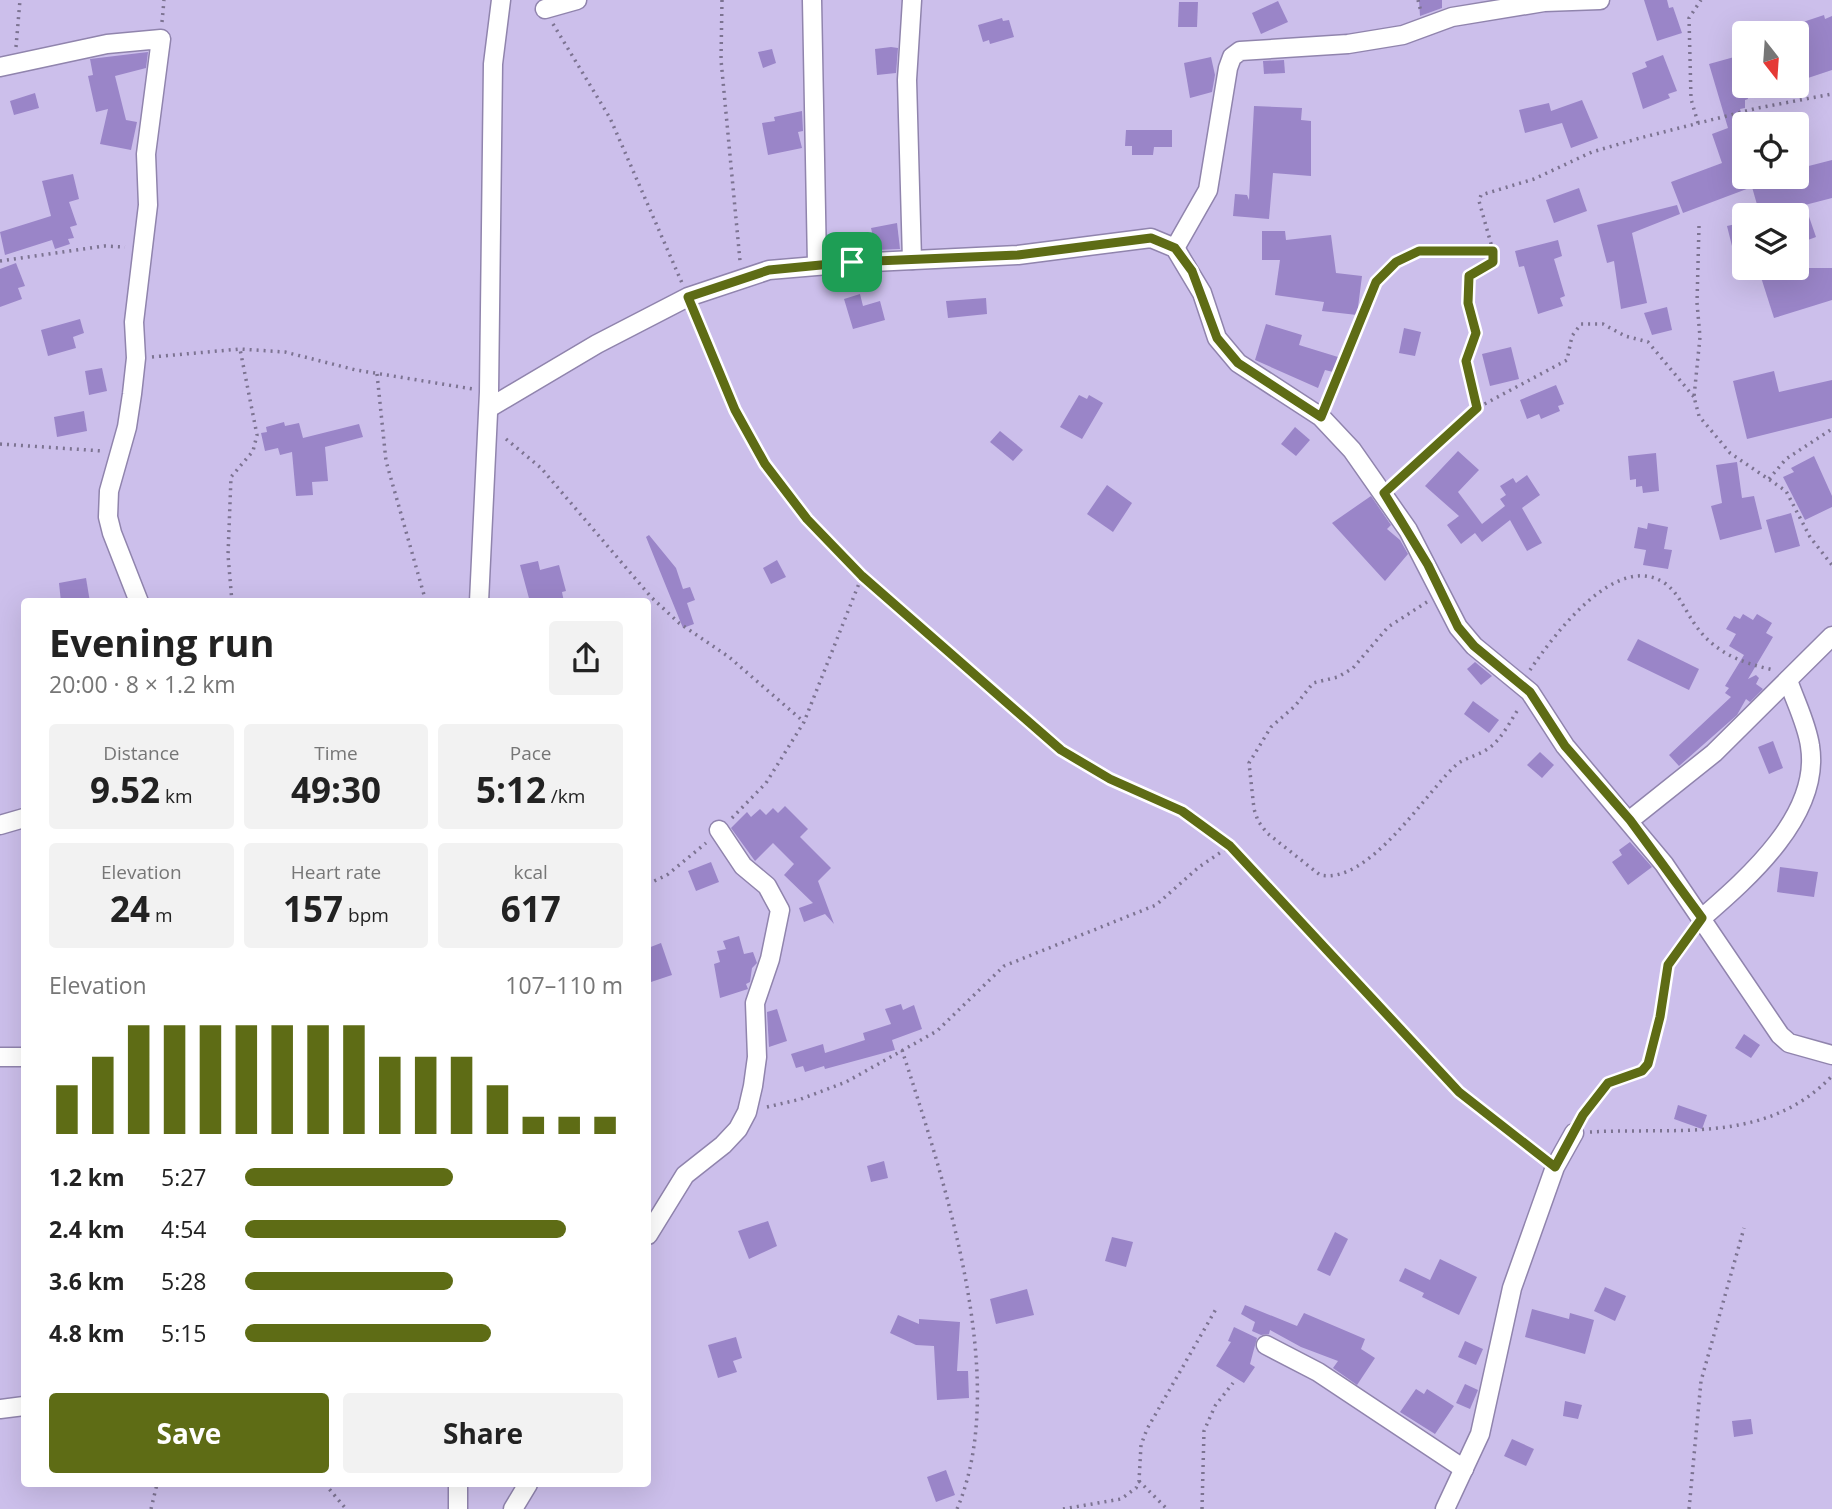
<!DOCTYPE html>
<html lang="en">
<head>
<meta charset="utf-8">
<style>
  body { margin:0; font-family:"Open Sans",sans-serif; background:#f2f2f2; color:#222; height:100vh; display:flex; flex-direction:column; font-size:26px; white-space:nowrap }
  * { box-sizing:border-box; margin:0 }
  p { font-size:23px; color:#767676 }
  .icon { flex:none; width:38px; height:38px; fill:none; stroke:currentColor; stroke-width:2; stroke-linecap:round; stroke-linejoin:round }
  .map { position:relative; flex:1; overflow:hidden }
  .details { position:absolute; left:21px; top:598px; width:630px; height:889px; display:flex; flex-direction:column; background:#fff; border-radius:7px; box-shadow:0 7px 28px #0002 }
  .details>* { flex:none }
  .needle { width:46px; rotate:163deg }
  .fabs { position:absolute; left:1732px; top:21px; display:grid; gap:14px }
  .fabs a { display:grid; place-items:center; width:77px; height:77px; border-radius:7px; background:#fff; box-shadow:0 7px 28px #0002; font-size:35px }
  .pin { position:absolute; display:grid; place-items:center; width:60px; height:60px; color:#fff; margin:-30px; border-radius:14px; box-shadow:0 4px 10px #0006 }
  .round { display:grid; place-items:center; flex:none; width:74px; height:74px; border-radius:7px; background:#f2f2f2 }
  .head { display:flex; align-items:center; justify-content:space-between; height:119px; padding:0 28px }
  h1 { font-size:38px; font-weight:700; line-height:52px }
  .figures { display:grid; grid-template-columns:repeat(3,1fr); gap:10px; height:119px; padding:7px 28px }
  .figures div { display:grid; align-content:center; border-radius:7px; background:#f2f2f2; text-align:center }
  .figures b { font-size:35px; font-weight:700 }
  .figures small { font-size:19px; font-weight:400 }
  .figures p { font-size:19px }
  .chart { height:196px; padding:14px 28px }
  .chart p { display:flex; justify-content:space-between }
  .chart svg { width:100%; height:126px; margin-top:7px; stroke:#5e6c15; stroke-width:6 }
  .primary-button { display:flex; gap:14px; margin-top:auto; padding:14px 28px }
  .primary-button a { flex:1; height:80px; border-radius:7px; background:#5e6c15; color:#fff; font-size:28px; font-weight:700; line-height:80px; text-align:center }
  .primary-button a+a { background:#f2f2f2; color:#222 }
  ul { padding:0 28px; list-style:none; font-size:23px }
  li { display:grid; grid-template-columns:112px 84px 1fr; align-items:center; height:52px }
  li i { height:18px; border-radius:9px; background:#5e6c15 }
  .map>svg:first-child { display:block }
</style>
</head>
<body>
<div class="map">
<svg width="1832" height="1509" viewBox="0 0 1832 1509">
  <rect width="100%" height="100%" fill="#ccbfeb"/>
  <g fill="#9a85c8">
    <path d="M1419 0H1442V8L1420 16Z"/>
    <path d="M1644 0H1667L1669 8 1673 7 1682 33 1657 41Z"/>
    <path d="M1278 1 1288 22 1261 34 1252 13Z"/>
    <path d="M1179 2H1198L1197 27H1178Z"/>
    <path d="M1824 15 1825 19 1832 16V70L1808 78 1797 46V24Z"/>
    <path d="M1002 18 1003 21 1009 20 1014 37 990 44 989 40 983 42 978 25Z"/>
    <path d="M891 47 898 48 896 73 877 75 875 49Z"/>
    <path d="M772 49 776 63 763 68 758 52Z"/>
    <path d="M148 52 146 68 115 76 126 120 137 122 131 150 100 144 108 109 96 112 88 76 93 75 90 59Z"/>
    <path d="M1745 54V88L1748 99 1745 100V108L1740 109 1745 124V177H1797V169L1832 160V198L1805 205 1816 237 1797 244V215H1760L1752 187 1683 213 1671 182 1722 163 1712 134 1728 128 1709 64Z"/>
    <path d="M1663 55 1677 91 1668 94 1670 98 1643 109 1632 73 1647 67 1645 62Z"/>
    <path d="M1211 57 1215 75 1212 92 1190 98 1184 63Z"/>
    <path d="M1284 60 1285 73 1264 74 1263 61Z"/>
    <path d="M35 93 39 108 14 115 10 101Z"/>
    <path d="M1582 100 1598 138 1571 148 1562 123 1525 133 1519 110 1549 103 1551 111Z"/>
    <path d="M1254 106 1302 108 1301 120 1311 121V176L1273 173 1269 219 1233 216 1235 194 1247 195 1249 200Z"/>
    <path d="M802 111 803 131 798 132 802 148 768 155 762 123 775 121 774 117Z"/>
    <path d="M1126 130H1172V147H1154L1153 155H1132V146H1125Z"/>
    <path d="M73 174 79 199 69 202 77 225 70 227 74 238 68 239 70 244 55 249 52 240 5 255 0 232 51 216 42 181Z"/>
    <path d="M1579 188 1587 211 1554 223 1546 200Z"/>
    <path d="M1677 205 1680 214 1632 233 1647 303 1621 309 1614 261 1607 263 1597 225Z"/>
    <path d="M1745 222V243L1732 246 1727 226Z"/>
    <path d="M897 223 900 249 876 250 871 228Z"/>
    <path d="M1262 231H1285L1286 240 1331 235 1336 273 1362 276 1357 315 1322 311 1324 302 1275 295 1280 260H1262Z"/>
    <path d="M1558 240 1562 256 1554 259 1565 296 1560 298 1563 306 1538 314 1524 266 1519 267 1515 251Z"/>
    <path d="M16 263 25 286 18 288 22 299 0 307V269Z"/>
    <path d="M1758 268H1832V300L1774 318Z"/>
    <path d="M860 294 863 306 880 301 885 320 853 329 844 299Z"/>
    <path d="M986 298 987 314 948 318 946 301Z"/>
    <path d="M1667 307 1672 330 1652 335 1644 313Z"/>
    <path d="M80 319 84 333 73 337 76 348 48 356 41 330Z"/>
    <path d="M1266 324 1302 335 1299 345 1338 357 1333 372 1325 370 1318 388 1255 360Z"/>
    <path d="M1404 328 1421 332 1415 356 1399 353Z"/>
    <path d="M1511 347 1519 379 1490 386 1482 354Z"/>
    <path d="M102 368 107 391 89 395 85 371Z"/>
    <path d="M1774 371 1779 392 1832 380V418L1747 439 1733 381Z"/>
    <path d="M1556 385 1564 404 1558 406 1560 411 1541 419 1539 414 1527 419 1520 400Z"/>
    <path d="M1079 395 1087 399 1089 395 1103 403 1082 439 1060 427Z"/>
    <path d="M84 411 87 431 57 437 54 417Z"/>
    <path d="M284 422 285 426 299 423 303 438 359 424 363 437 325 447 328 481 312 482 313 495 296 496 292 452 280 455 278 448 265 451 261 433 267 432 266 427Z"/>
    <path d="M1295 427 1310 440 1296 456 1281 444Z"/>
    <path d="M1000 431 1023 450 1013 461 990 442Z"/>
    <path d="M1458 451 1479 470 1458 492 1482 524 1505 506 1500 499 1506 495 1500 486 1513 478 1516 483 1527 475 1540 495 1522 508 1542 543 1527 551 1510 520 1482 542 1475 533 1461 544 1447 525 1459 516 1425 486Z"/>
    <path d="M1656 453 1659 491 1643 493 1642 486 1636 487V479L1630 480 1628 456Z"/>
    <path d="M1814 456 1832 496V507L1805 520 1783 477 1794 472 1791 468Z"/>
    <path d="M1737 462 1742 498 1754 496 1762 529 1720 540 1711 506 1722 503 1716 465Z"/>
    <path d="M1107 485 1132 503 1113 532 1087 514Z"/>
    <path d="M1371 496 1391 525 1387 529 1400 540 1408 554 1385 581 1332 523Z"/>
    <path d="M1791 513 1800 546 1775 553 1766 520Z"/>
    <path d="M1648 523 1668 527 1664 549 1672 550 1668 569 1643 565 1646 550 1634 548 1638 527 1647 529Z"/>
    <path d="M649 535 676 568 683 589 690 587 695 600 687 603 694 624 683 628 646 537Z"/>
    <path d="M777 560 786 577 771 584 763 568Z"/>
    <path d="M538 561 540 570 559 565 566 591 562 592 564 602H530L520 565Z"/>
    <path d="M86 578 90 602H61L59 583Z"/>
    <path d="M1743 614 1753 620 1757 614 1772 623 1766 633 1773 637 1748 679 1756 675 1759 678 1756 684 1763 689 1750 702 1746 699 1737 715 1679 766 1669 755 1731 697 1725 693 1729 688 1725 686 1744 655 1729 646 1736 634 1726 629 1734 616 1740 619Z"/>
    <path d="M1638 639 1699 669 1689 690 1627 660Z"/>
    <path d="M1475 662 1492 676 1481 685 1467 669Z"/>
    <path d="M1473 701 1499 720 1489 733 1464 714Z"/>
    <path d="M1773 741 1783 768 1769 774 1758 747Z"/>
    <path d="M1540 752 1554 765 1542 778 1527 765Z"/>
    <path d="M785 806 808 829 800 837 831 868 818 881 834 924 825 914 804 922 799 908 813 903 784 875 794 864 773 843 755 861 731 828 747 812 751 817 760 809 766 815 773 808 778 813Z"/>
    <path d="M1630 842 1652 867 1628 885 1612 862 1622 855 1619 850Z"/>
    <path d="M711 862 719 882 696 891 688 871Z"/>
    <path d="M1780 867 1818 872 1814 897 1777 892Z"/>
    <path d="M739 936 744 954 753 952 757 963 752 968 750 982 746 984 748 989 720 998 714 964 720 962 717 951 726 949 723 941Z"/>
    <path d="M661 943 672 975 648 983V948Z"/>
    <path d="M901 1004 903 1010 914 1005 922 1029 892 1040 895 1050 825 1069 824 1066 805 1072 803 1066 796 1068 791 1054 823 1044 825 1053 865 1040 863 1033 891 1024 885 1009Z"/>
    <path d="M777 1009 787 1041 769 1047 767 1012Z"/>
    <path d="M1744 1034 1760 1045 1751 1058 1735 1048Z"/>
    <path d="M1678 1105 1707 1115 1702 1129 1674 1119Z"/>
    <path d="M884 1161 888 1178 871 1182 867 1166Z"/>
    <path d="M768 1221 777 1246 749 1259 738 1231Z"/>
    <path d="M1335 1232 1348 1239 1330 1276 1317 1270Z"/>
    <path d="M1112 1237 1133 1242 1126 1267 1105 1261Z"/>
    <path d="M1440 1259 1477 1277 1459 1315 1422 1297 1424 1293 1399 1281 1405 1268 1430 1280Z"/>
    <path d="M1605 1287 1626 1296 1615 1321 1594 1311Z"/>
    <path d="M1027 1289 1034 1315 996 1324 990 1299Z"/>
    <path d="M1245 1305 1297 1326 1304 1313 1365 1339 1361 1349 1375 1358 1357 1385 1333 1368 1338 1361 1301 1347 1270 1330 1269 1334 1261 1335 1252 1331 1255 1322 1241 1314Z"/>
    <path d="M1532 1309 1569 1319 1570 1313 1594 1320 1585 1354 1525 1337Z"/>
    <path d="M898 1315 919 1324V1319L960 1322 957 1371H968L969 1398 937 1400 934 1346 916 1345 890 1333Z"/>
    <path d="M1234 1327 1257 1338 1250 1364 1255 1367 1244 1383 1216 1366 1231 1342 1228 1341Z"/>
    <path d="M736 1337 742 1358 733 1361 737 1372 718 1378 708 1345Z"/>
    <path d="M1465 1341 1483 1349 1476 1365 1458 1357Z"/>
    <path d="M1465 1384 1478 1390 1470 1409 1456 1403Z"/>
    <path d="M1416 1389 1424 1394 1427 1389 1454 1406 1435 1434 1400 1412Z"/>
    <path d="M1565 1401 1582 1405 1578 1419 1563 1416Z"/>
    <path d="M1751 1419 1753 1434 1734 1437 1732 1421Z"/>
    <path d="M1512 1439 1534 1449 1526 1466 1504 1456Z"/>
    <path d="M946 1470 955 1495 936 1502 927 1477Z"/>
  </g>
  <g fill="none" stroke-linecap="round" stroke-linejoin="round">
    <g stroke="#9084ad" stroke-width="21">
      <g id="minor">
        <path d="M812 0 817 265"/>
        <path d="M545 9 577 0"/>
        <path d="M0 67 107 44 161 39 146 154 148 205 134 322 136 358 132 394 127 427 109 491 108 517 112 533 139 602"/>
        <path d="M1175 248 1208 190 1228 68 1232 57 1240 51 1348 44 1403 35 1452 17 1544 2 1600 0"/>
        <path d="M912 260 907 80 912 0"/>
        <path d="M489 408 597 344 688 297 769 270 852 263 1018 255 1151 238 1175 248 1202 293 1217 338 1238 363 1321 417 1352 450 1408 530 1458 627 1474 646 1530 692 1565 746 1664 864 1780 1035 1789 1043 1832 1055"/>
        <path d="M479 602 489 392 493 64 501 0"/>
        <path d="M1630 820 1714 753 1832 636"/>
        <path d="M0 825 24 818"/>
        <path d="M1702 918C1748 878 1821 815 1810 746 1807 724 1795 701 1788 680"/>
        <path d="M0 1057H24"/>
        <path d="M648 1235 685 1175 723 1145 738 1129 747 1112 753 1086 757 1057 755 1003 770 959 780 910 767 886 743 866 719 830"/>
        <path d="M1266 1345 1318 1372 1464 1469"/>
        <path d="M0 1409 24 1406"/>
        <path d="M458 1509V1484"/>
        <path d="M513 1509 528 1484"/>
        <path d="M1445 1509 1480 1434 1512 1288 1555 1167 1574 1133"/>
      </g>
    </g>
    <g stroke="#7c7391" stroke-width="3.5" stroke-dasharray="2 5" stroke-linecap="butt">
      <path d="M722 0 721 60 740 261"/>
      <path d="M1418 0 1421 12"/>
      <path d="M162 22 164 0"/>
      <path d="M553 24 610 118 682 283"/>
      <path d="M16 47 20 0"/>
      <path d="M1698 123 1691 99 1689 18 1701 0"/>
      <path d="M1699 226 1697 303 1700 337 1694 397 1699 416 1730 453 1786 491 1810 537 1832 565"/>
      <path d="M0 261 104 246 125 247"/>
      <path d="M695 313 735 410 765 464 807 519 862 576 1061 750 1110 779 1182 811 1230 846 1459 1092 1542 1157"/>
      <path d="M152 357 240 349 285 352 356 370 473 389"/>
      <path d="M377 374 386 461 426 602"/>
      <path d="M1327 402 1376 282 1396 262 1419 251H1493"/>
      <path d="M1477 408 1466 361 1476 333 1468 303 1469 276 1495 258 1479 201 1481 195 1534 179 1592 152 1640 138 1758 108 1832 94"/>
      <path d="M506 439 541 468 651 597 679 623 729 657 804 722"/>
      <path d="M0 444 103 451"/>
      <path d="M1769 479 1786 459 1832 429"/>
      <path d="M1396 483 1477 408 1567 360 1572 336 1581 324H1603L1625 336 1648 342 1694 397"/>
      <path d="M232 602 228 555 231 477 253 451 257 435 240 349"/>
      <path d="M1427 602 1388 627 1353 668 1338 677 1313 683 1295 706 1271 727 1249 763 1254 809 1258 821 1267 833 1320 875C1368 885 1423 797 1453 768 1462 758 1475 757 1486 750 1501 741 1509 723 1519 708"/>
      <path d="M1530 670C1554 635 1617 549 1666 584 1679 594 1685 610 1694 623 1713 652 1741 663 1774 670"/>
      <path d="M732 818 766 783 804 722 862 576"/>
      <path d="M648 884 667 875 706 843"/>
      <path d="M902 1050C943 1177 1012 1380 957 1509"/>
      <path d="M767 1107 801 1099 846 1082 937 1031 1004 966 1156 905 1199 867 1230 846"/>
      <path d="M1582 1118 1608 1083 1642 1071 1648 1064 1668 966 1691 934"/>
      <path d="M1590 1132C1676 1127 1766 1145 1832 1076"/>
      <path d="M1139 1481 1167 1509"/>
      <path d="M325 1484 346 1509"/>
      <path d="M151 1509 157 1484"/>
      <path d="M1063 1509 1121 1499 1136 1488 1139 1481 1141 1445 1147 1429 1216 1309"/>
      <path d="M1202 1509 1204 1431 1215 1406 1233 1383"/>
      <path d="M1689 1509 1701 1381 1744 1228"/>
    </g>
    <use href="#minor" stroke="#fff" stroke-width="18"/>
  </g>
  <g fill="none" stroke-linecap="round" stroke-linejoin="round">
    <g stroke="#fff" stroke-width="14">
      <path id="route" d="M1151 238 1175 248 1192 271 1217 338 1238 363 1321 417 1376 282 1396 262 1419 251H1493V262L1469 276 1468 303 1476 333 1466 361 1477 408 1384 493 1428 565 1458 627 1474 646 1530 692 1565 746 1630 820 1702 918 1668 965 1660 1017 1648 1064 1642 1071 1608 1083 1583 1115 1555 1167 1459 1092 1230 846 1182 811 1110 779 1061 750 862 576 807 519 765 464 735 410 688 297 769 270 852 262 1018 255Z"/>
    </g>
    <use href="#route" stroke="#5e6c15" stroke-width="9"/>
  </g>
</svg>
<div class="fabs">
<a><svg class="needle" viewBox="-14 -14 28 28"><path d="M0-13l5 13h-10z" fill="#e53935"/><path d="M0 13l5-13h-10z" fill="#767676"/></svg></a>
<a><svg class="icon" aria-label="locate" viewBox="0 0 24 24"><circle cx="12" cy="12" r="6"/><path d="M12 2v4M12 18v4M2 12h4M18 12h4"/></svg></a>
<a><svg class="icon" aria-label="layers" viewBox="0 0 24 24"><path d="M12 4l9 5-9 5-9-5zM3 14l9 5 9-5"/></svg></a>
</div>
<div class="pin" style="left:852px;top:262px;background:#1e9e55"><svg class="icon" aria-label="arrive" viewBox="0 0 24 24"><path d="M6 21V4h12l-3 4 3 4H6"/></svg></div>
<section class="details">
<div class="head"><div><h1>Evening run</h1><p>20:00 · 8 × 1.2 km</p></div><a class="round"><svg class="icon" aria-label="share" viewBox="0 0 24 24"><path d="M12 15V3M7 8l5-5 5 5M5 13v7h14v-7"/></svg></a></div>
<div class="figures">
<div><p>Distance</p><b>9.52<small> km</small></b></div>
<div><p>Time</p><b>49:30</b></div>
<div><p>Pace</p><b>5:12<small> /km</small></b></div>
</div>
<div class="figures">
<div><p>Elevation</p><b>24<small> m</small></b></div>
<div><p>Heart rate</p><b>157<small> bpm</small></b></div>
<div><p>kcal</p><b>617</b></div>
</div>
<div class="chart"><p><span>Elevation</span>107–110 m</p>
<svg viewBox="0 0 160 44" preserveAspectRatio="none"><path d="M5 44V27M15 44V17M25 44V6M35 44V6M45 44V6M55 44V6M65 44V6M75 44V6M85 44V6M95 44V17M105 44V17M115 44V17M125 44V27M135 44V38M145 44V38M155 44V38"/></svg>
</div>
<ul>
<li><b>1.2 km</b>5:27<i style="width:55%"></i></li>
<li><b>2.4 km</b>4:54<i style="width:85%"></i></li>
<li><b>3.6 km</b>5:28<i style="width:55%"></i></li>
<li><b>4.8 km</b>5:15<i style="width:65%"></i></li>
</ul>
<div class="primary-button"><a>Save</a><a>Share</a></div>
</section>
</div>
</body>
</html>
